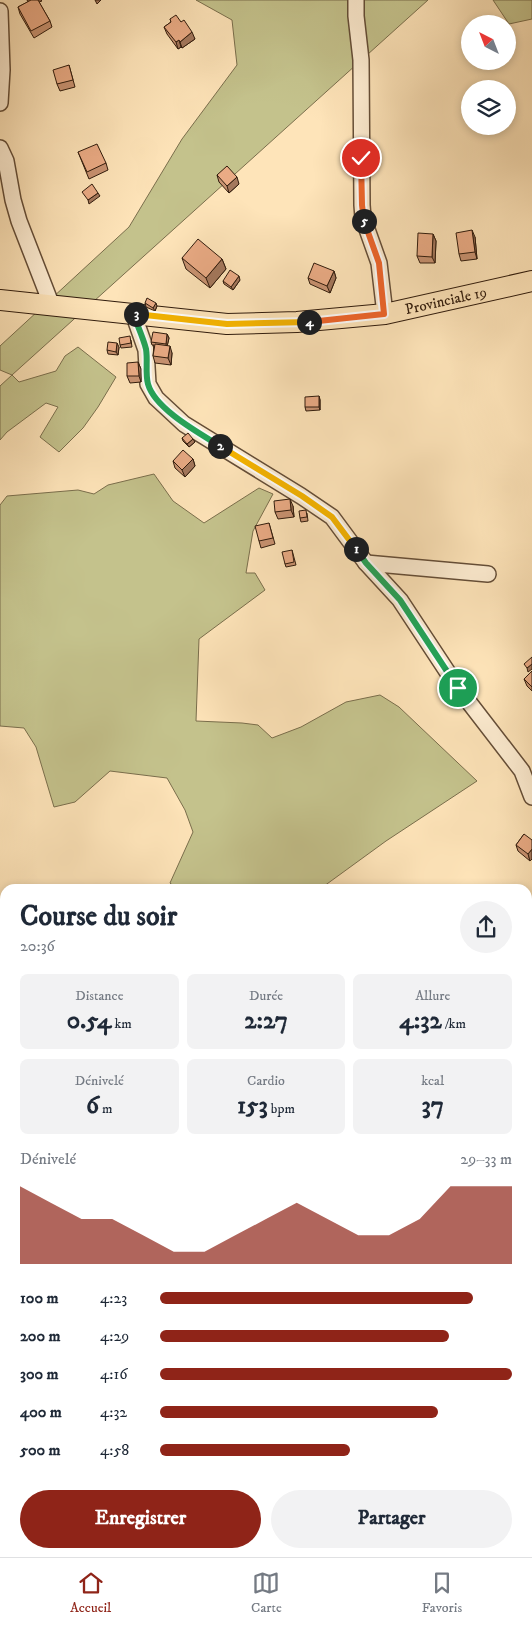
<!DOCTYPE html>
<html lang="fr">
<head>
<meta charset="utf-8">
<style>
  body { margin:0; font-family:"IM FELL DW Pica",serif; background:#f2f2f3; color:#1f2937; height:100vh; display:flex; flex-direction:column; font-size:19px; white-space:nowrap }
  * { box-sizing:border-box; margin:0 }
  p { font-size:16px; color:#747a83 }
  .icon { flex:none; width:28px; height:28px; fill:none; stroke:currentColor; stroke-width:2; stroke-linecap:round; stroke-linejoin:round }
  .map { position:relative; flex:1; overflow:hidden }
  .sheet { position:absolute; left:0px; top:884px; width:532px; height:674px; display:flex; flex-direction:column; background:#fff; border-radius:15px 15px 0 0; box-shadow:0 2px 8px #0003 }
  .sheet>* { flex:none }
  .needle { width:32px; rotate:318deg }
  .tools { position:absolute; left:461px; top:15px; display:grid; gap:10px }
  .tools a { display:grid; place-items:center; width:55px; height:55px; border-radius:50%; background:#fff; box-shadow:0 2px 8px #0003; font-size:25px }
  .pin { position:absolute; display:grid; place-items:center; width:42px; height:42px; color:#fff; margin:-21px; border:2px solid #fff; border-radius:50%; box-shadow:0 1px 5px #0007 }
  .km { position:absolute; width:25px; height:25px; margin:-12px; border-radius:50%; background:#222; color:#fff; font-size:14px; line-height:25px; text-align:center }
  .round { display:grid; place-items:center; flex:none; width:52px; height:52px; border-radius:26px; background:#f2f2f3 }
  .summary { display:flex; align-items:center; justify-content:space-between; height:85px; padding:0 20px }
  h1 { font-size:28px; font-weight:700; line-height:38px }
  .figures { display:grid; grid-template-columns:repeat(3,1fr); gap:8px; height:85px; padding:5px 20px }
  .figures div { display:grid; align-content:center; border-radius:8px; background:#f2f2f3; text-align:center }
  .figures b { font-size:25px; font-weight:700 }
  .figures small { font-size:14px; font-weight:400 }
  .figures p { font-size:14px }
  .chart { height:140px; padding:10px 20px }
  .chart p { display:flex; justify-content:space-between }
  .chart svg { width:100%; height:90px; margin-top:5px; fill:#8f2418; opacity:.7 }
  .action { display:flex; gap:10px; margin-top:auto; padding:10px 20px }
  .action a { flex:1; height:58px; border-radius:30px; background:#8f2418; color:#fff; font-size:20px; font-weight:700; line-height:58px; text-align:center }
  .action a+a { background:#f2f2f3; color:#1f2937 }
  ul { padding:0 20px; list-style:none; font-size:16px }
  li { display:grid; grid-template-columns:80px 60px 1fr; align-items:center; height:38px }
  li i { height:12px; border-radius:6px; background:#8f2418 }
  .dock { display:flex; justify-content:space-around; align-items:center; height:70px; border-top:1px solid #e0e1e3; background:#fff; font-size:14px; color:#747a83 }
  .dock a { display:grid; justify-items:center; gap:2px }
  .dock .on { color:#8f2418 }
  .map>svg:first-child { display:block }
</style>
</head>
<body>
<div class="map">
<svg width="532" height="1557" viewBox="0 0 532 1557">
  <rect width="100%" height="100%" fill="#fee4b9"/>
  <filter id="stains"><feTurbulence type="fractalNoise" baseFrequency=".004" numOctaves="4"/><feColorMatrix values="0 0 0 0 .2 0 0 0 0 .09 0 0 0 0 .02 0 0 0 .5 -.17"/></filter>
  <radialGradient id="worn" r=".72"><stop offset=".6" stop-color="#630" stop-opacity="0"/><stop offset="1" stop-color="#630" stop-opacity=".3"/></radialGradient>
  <g fill="#c4c28c" stroke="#7a6e4c">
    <path d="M196 0H428L12 375 19 382 56 371 65 356 78 347 116 377 98 407 83 428 59 452 40 437 58 407 46 403 7 432 0 440V386L12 375 0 370V346L129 227 182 139 237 65 232 20Z"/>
    <path d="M493 0H532V19L509 24Z"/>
    <path d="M154 474 173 501 204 523 259 488 273 494 253 531 246 573H255L265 590 199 639 196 721 242 723 258 725 272 738 301 727 346 702 380 695 399 707 477 781 386 841 320 889H177L170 883 193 832 185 810 167 778 110 771 75 802 54 807 36 747 24 728 0 726V505L7 496 78 490 94 494 108 485Z"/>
    <path d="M0 1186 5 1187V1248L0 1247Z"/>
  </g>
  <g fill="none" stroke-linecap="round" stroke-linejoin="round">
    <g stroke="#644d37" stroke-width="18">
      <g id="minor">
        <path d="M356 0V16L361 60 362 205 363 218 379 263 385 314"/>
        <path d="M0 11 2 70 0 103"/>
        <path d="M0 148 6 161 13 200 19 221 52 306"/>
        <path d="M133 313 146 350 148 384 156 398 184 424 301 496 332 517 366 563 400 600 458 688 522 771 532 797"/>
        <path d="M366 563 488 574"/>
        <path d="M528 1346 532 1334"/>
        <path d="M381 1557 388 1552"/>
      </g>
    </g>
    <g stroke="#301b0c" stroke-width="22">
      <g id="major">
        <path id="s1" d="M0 300 227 324 297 322 385 314 532 281"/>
      </g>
    </g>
    <use href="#minor" stroke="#feedd2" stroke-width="15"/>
    <use href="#major" stroke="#fee4b9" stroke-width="20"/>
  </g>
  <g fill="#c99372" stroke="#301b0c">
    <path d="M27 0H41L42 1 39 2 50 21 52 27 34 38 20 14 18 7 28 2Z"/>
    <path d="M170 19 181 22 195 39 182 48 181 47 178 49 167 34 164 27 171 22Z"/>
    <path d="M69 65 75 87 60 91 57 84Z"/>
    <path d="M78 152 106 163 108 170 89 179Z"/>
    <path d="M217 175 239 184 229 193 219 182Z"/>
    <path d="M433 234 436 241 435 263H420L417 256Z"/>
    <path d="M475 237 477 259 461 261 459 254Z"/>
    <path d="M182 258 222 259 226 269 210 288 186 269Z"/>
    <path d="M334 271 336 278 330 293 310 284 308 278Z"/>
    <path d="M240 280 233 290 224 284 223 281Z"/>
    <path d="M145 303 157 306 155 311 146 307Z"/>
    <path d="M167 334 169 338 167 346 172 353 171 365 155 363 153 356 154 345H152L151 342Z"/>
    <path d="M131 340 132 347 121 348 120 345Z"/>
    <path d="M119 347 118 355 108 354 107 350Z"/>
    <path d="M138 362 141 369V382L130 383 127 376Z"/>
    <path d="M319 396 320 400V410L306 411 305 407Z"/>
    <path d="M182 438 193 439 195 442 189 447 183 441Z"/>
    <path d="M193 459 195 466 185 477 175 468 173 461Z"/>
    <path d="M293 506 294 517 278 519 275 512Z"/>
    <path d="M307 513 308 521 301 522 300 518Z"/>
    <path d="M269 523 275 544 261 548 259 541Z"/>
    <path d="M292 550 296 565 286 567 285 564Z"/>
    <path d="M532 671V691L527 686 524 679Z"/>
    <path d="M524 834 530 861 518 851 516 845Z"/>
    <path d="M532 1201V1230H528V1202Z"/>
    <path d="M532 1450V1468L528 1464V1454Z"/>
    <path d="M532 1483V1495L531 1494 528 1487Z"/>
    <path d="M502 1552H516L513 1557H508Z"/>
  </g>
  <g fill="#a4785d" stroke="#301b0c">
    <path d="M95 0H101L97 4Z"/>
    <path d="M192 32 195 39 182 48 180 42Z"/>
    <path d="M179 40 181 47 178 49 176 42Z"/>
    <path d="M237 177 239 184 229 193 227 186Z"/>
    <path d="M98 193 100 196 89 204 88 200Z"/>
    <path d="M472 230 475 237 477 259 475 252Z"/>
    <path d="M433 234 436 241 435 263 432 257Z"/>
    <path d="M222 259 226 269 210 288 206 278Z"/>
    <path d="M334 271 336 278 330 293 327 286Z"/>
    <path d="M239 276 240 280 233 290 231 287Z"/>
    <path d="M156 303 157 306 155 311 153 308Z"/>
    <path d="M167 334 169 338 167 347 166 344Z"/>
    <path d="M117 343 119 347 118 355 116 352Z"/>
    <path d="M170 346 172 353 171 365 168 358Z"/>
    <path d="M138 362 141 369V382L139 376Z"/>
    <path d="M319 396 320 400V410L319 407Z"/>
    <path d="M193 439 195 442 189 447 187 444Z"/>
    <path d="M193 459 195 466 185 477 182 470Z"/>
    <path d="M290 499 293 506 294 517 291 510Z"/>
    <path d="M532 664V669L528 672 527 668Z"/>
    <path d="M532 849V859L530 861 528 854Z"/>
    <path d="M90 1552H96L94 1557H88Z"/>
    <path d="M509 1552H516L513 1557H510Z"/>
  </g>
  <g fill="#eaab85" stroke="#301b0c">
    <path d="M31 0H38L50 21 31 31 18 7Z"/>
    <path d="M176 15 181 22 184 20 192 32 180 42 179 40 176 42 164 27 171 22 170 19Z"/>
    <path d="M69 65 73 80 57 84 53 70Z"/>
    <path d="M97 144 106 163 87 172 78 152Z"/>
    <path d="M227 166 237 177 227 186 217 175Z"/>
    <path d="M92 184 98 193 88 200 82 192Z"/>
    <path d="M472 230 475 252 459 254 456 233Z"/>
    <path d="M418 233 433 234 432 257 417 256Z"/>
    <path d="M198 239 222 259 206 278 182 258Z"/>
    <path d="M314 263 334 271 327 286 308 278Z"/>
    <path d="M230 270 239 276 231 287 223 281Z"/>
    <path d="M147 298 156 303 153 308 145 303Z"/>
    <path d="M153 332 167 334 166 344 151 342Z"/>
    <path d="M130 336 131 343 120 345 119 338Z"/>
    <path d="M108 342 117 343 116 352 107 350Z"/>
    <path d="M155 344 170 346 168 358 153 356Z"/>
    <path d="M138 362 139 376H127V363Z"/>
    <path d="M319 396V407H305V397Z"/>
    <path d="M188 433 193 439 187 444 182 438Z"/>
    <path d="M183 450 193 459 182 470 173 461Z"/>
    <path d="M290 499 291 510 275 512 274 501Z"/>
    <path d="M306 510 307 517 300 518 299 511Z"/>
    <path d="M269 523 273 538 259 541 255 526Z"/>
    <path d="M292 550 294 562 285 564 282 552Z"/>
    <path d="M532 657V664L527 668 524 664Z"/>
    <path d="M532 671V687L524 679Z"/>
    <path d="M524 834 532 840V849L528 854 516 845Z"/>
    <path d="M532 1201V1223H528V1202Z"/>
    <path d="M532 1450V1464L528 1460V1454Z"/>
    <path d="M532 1483V1490L528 1487Z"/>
    <path d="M76 1552H90L88 1557H74Z"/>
    <rect x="258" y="1552" width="16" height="5"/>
    <path d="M309 1552H323L324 1557H310Z"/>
  </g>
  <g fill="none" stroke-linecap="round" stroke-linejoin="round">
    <g stroke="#fff" stroke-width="10">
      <path id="split-1" d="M356 549 366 563 400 600 458 688"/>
    </g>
    <g stroke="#fff" stroke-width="10">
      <path id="split-2" d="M220 446 302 496 332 517 356 549"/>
    </g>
    <g stroke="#fff" stroke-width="10">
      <path id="split-3" d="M136 314 133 313C137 325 143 337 146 349 148 361 145 373 148 384 155 409 199 433 220 446"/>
    </g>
    <g stroke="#fff" stroke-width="10">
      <path id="split-4" d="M136 314 227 324 309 322"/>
    </g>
    <g stroke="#fff" stroke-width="10">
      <path id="split-5" d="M309 322 384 314 379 263 364 221"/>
    </g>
    <g stroke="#fff" stroke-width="10">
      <path id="split-6" d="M361 158 362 205 364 221"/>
    </g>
    <use href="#split-1" stroke="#22a559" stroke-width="6"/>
    <use href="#split-2" stroke="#f5b400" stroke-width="6"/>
    <use href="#split-3" stroke="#22a559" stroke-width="6"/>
    <use href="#split-4" stroke="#f5b400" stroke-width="6"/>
    <use href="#split-5" stroke="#f0652b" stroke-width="6"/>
    <use href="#split-6" stroke="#f0652b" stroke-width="6"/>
  </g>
  <g text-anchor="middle" stroke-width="4" stroke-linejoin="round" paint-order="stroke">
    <g font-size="15" fill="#301b0c" stroke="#feedd2">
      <text dy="5" stroke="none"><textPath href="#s1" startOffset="449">Provinciale 19</textPath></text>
    </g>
  </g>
  <rect width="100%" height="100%" filter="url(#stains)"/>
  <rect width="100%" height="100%" fill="url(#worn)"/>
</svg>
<div class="tools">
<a><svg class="needle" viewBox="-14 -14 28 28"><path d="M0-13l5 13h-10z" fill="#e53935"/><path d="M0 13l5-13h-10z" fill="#747a83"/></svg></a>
<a><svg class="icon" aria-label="layers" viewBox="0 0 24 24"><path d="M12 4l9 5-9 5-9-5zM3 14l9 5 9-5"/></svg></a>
</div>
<div class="pin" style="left:458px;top:688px;background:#1e9e55"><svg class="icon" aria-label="arrive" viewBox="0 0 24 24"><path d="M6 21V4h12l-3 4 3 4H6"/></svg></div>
<div class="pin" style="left:361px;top:158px;background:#d93025"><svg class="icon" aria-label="check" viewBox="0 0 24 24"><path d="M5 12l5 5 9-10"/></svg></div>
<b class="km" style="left:356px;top:549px">1</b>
<b class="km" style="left:220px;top:446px">2</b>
<b class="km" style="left:136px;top:314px">3</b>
<b class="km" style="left:309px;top:322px">4</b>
<b class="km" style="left:364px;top:221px">5</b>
<section class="sheet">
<div class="summary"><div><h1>Course du soir</h1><p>20:36</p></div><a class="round"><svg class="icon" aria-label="share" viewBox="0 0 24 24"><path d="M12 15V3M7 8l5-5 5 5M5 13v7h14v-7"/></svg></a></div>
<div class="figures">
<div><p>Distance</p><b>0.54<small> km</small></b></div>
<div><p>Durée</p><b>2:27</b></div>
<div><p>Allure</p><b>4:32<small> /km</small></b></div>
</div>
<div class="figures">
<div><p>Dénivelé</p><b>6<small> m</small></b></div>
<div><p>Cardio</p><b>153<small> bpm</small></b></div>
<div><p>kcal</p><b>37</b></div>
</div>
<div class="chart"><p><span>Dénivelé</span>29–33 m</p>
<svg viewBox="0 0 160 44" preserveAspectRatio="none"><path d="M0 44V6L10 14L20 22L30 22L40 30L50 38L60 38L70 30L80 22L90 14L100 22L110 30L120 30L130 22L140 6L150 6L160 6V44z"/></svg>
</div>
<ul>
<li><b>100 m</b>4:23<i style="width:89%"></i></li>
<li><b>200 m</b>4:29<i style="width:82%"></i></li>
<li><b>300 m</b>4:16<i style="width:100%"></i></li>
<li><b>400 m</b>4:32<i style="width:79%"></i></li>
<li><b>500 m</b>4:58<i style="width:54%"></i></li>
</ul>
<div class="action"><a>Enregistrer</a><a>Partager</a></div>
</section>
</div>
<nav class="dock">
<a class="on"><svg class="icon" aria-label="home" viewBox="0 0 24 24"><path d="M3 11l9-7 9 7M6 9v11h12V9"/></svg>Accueil</a>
<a><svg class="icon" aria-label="map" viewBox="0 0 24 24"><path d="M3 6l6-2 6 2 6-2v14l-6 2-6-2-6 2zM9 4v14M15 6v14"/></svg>Carte</a>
<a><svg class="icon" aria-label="saved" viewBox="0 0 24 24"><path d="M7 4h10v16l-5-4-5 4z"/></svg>Favoris</a>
</nav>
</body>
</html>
